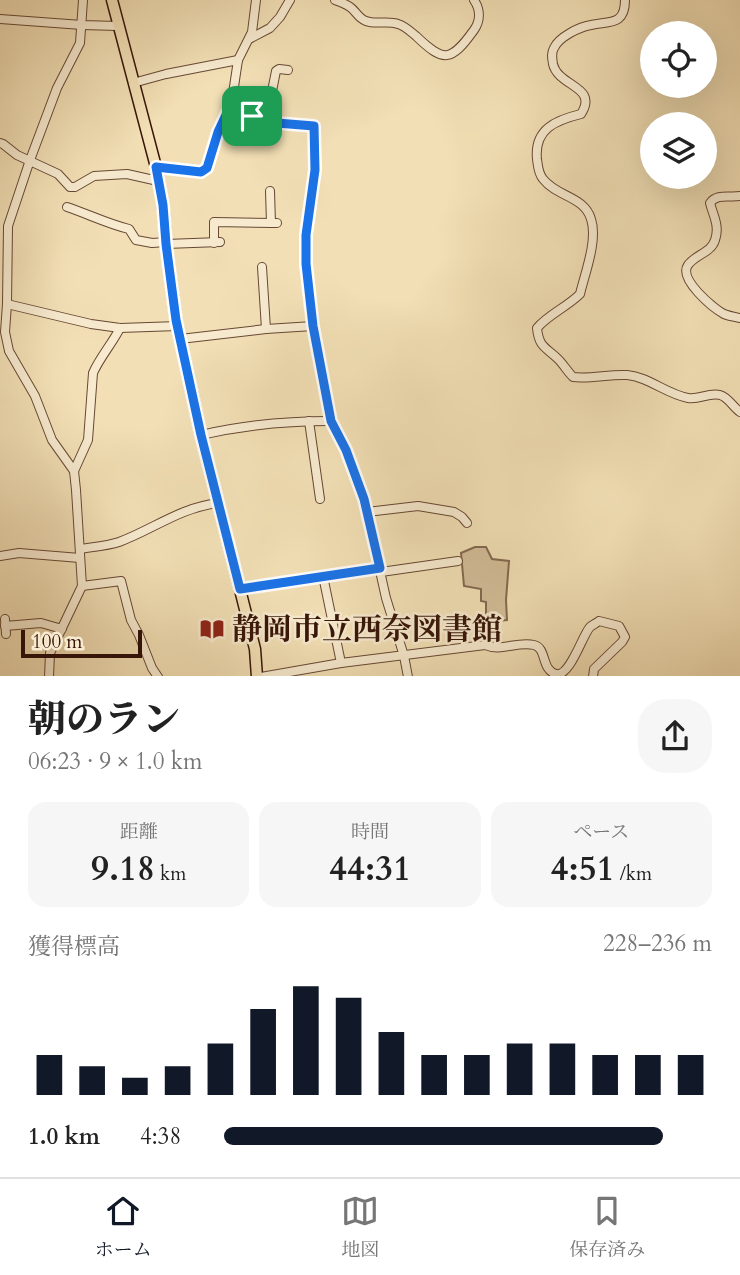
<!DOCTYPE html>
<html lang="ja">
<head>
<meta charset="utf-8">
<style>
  body { margin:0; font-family:Cardo,"Noto Serif JP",serif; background:#f6f6f6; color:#222; height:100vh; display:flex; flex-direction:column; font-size:26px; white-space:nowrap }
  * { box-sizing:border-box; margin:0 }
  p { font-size:23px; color:#767676 }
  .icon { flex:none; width:38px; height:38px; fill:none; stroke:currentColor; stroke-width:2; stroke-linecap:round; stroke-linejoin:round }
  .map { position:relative; height:676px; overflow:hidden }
  .side { display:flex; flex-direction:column; background:#fff; flex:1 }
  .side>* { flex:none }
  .tools { position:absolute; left:640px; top:21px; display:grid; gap:14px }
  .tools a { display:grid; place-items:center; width:77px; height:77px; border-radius:50%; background:#fff; box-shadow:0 7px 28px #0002; font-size:35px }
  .scale { position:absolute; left:21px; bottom:18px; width:121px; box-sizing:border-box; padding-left:7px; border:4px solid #371508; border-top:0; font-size:19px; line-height:24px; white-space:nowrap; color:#371508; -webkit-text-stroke:5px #f7eacf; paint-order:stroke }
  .pin { position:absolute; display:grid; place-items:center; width:60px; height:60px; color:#fff; margin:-30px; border-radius:14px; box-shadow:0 4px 10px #0006 }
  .round { display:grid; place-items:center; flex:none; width:74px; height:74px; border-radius:28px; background:#f6f6f6 }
  .overview { display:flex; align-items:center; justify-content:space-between; height:119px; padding:0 28px }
  h1 { font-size:38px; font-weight:800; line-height:52px }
  .stats { display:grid; grid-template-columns:repeat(3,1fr); gap:10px; height:119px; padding:7px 28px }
  .stats div { display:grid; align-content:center; border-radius:18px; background:#f6f6f6; text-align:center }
  .stats b { font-size:35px; font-weight:800 }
  .stats small { font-size:19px; font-weight:400 }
  .stats p { font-size:19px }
  .chart { height:196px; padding:14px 28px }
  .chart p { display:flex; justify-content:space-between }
  .chart svg { width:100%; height:126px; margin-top:7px; stroke:#111827; stroke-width:6 }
  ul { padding:0 28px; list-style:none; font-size:23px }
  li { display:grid; grid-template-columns:112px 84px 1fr; align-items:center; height:52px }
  li i { height:18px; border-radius:9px; background:#111827 }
  .menu { display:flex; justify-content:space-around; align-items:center; height:98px; border-top:2px solid #e0e0e0; background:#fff; font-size:19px; color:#767676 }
  .menu a { display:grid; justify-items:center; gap:4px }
  .menu .selected { color:#111827 }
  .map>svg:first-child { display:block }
</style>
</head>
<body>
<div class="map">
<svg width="740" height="677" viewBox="0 0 740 677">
  <rect width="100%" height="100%" fill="#f2dfb5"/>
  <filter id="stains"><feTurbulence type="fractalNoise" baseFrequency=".00286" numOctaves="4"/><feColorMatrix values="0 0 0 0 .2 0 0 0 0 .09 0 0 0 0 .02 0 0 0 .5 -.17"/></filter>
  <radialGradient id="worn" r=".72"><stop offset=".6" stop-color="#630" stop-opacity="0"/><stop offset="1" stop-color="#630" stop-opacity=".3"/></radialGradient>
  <path fill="#d2bd98" stroke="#846950" stroke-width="2" d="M475 547H486L492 559 509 561 506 600 507 620 486 622V602L481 601V589L464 586 461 553Z"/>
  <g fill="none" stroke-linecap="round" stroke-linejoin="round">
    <g stroke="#664833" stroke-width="10">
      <g id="minor">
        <path d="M335 0C340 2 346 4 350 7 356 11 358 18 366 21 376 25 388 20 398 24 405 26 411 32 416 36 444 63 451 62 474 30 481 20 480 9 474 0"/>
        <path d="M625 0C625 26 609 21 591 25 579 27 559 37 554 48 551 53 552 58 553 64 558 87 599 86 581 114 556 120 534 129 537 159 538 166 538 173 543 179 557 197 584 196 591 219 598 240 585 273 580 294 567 307 549 314 537 328 539 348 546 347 558 359 564 365 567 371 573 377 591 379 609 374 627 375 649 377 666 394 688 398 699 400 709 392 720 395 728 397 733 407 740 412"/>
        <path d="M0 19 82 25 118 26"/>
        <path d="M251 38 270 28 280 17 290 0"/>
        <path d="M133 83 166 74 238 60"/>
        <path d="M227 113 246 114 262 120 277 123 314 126 315 170 306 235V264L313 326"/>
        <path d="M273 122 276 102 272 91 276 71 279 69 288 70"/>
        <path d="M0 143 3 144 17 155 58 174 70 187H75L94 176 127 174 158 181"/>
        <path d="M156 167 201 172 207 168 218 132 232 100 238 60 252 32 256 0"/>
        <path d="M270 191 271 223"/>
        <path d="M740 196C730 198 717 193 710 203 713 215 720 226 715 240 711 253 696 254 688 265 678 279 713 308 724 314 729 316 735 317 740 318"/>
        <path d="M67 207C88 214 108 224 129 229L136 240 152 243 166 242"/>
        <path d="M214 243V222L277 223"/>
        <path d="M166 244 220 242"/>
        <path d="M262 267 266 329"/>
        <path d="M7 304 91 324 120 328 178 326"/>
        <path d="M180 339 266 329 313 326 331 421 346 450 364 499 386 598 404 656 408 677"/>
        <path d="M309 421 320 499"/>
        <path d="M201 435C244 425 286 421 331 421"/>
        <path d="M74 471 88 440 93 373C100 357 112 344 120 328"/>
        <path d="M367 512 418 506 454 512 462 517 467 523"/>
        <path d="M80 549C92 547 107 546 119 542 154 529 179 508 218 503"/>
        <path d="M0 556 19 553 80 558"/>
        <path d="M381 572 458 561"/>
        <path d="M323 576 341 663"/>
        <path d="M82 586 121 581 131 620 139 635 152 668 158 677"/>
        <path d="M240 589 380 568"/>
        <path d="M5 619 6 634"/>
        <path d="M5 626 41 623 62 629"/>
        <path d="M49 677 50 653 82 586 76 490 74 471 52 440 35 396 9 351 5 332 7 304 8 226 30 160 57 88 80 43 83 0"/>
        <path d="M261 677 341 663 485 645C501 652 517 641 534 645 547 648 541 670 556 674 570 677 582 636 590 627 591 626 598 622 599 621L619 626 625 637 622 642 594 669 593 677"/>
      </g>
    </g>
    <g stroke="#371508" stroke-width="13">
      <path id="major" d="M112 0 156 167 163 205 166 244 176 320 201 435 255 649 257 677"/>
    </g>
    <use href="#minor" stroke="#f7eacf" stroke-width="8"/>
    <use href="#major" stroke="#f2dfb5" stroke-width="10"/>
  </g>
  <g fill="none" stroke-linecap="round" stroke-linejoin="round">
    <g stroke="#fff" stroke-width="14">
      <path id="route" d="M227 113 246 114 262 120 277 123 314 126 315 170 306 235V264L313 326 331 421 346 450 364 499 380 568 240 589 201 435 176 320 166 244 163 205 156 167 201 172 207 168 218 132Z"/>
    </g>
    <use href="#route" stroke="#1a73e8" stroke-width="9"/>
  </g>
  <defs>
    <g id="library-bare" transform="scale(1.89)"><path d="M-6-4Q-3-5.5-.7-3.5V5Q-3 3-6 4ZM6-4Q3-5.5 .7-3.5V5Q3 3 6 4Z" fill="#8f2418" stroke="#f7eacf" stroke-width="2.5" paint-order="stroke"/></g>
  </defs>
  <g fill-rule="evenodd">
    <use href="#library-bare" x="212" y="629"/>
  </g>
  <g text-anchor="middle" stroke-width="5" stroke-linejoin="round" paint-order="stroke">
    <g font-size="30" font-weight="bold" fill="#371508" stroke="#f7eacf" text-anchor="start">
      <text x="232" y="639">静岡市立西奈図書館</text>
    </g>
  </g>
  <rect width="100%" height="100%" filter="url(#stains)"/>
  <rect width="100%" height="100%" fill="url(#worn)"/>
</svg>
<div class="tools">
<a><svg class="icon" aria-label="locate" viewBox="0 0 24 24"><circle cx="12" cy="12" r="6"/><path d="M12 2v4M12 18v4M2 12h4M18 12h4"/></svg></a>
<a><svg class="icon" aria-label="layers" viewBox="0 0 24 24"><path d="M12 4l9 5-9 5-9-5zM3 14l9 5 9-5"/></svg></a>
</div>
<div class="scale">100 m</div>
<div class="pin" style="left:252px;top:116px;background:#1e9e55"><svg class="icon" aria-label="arrive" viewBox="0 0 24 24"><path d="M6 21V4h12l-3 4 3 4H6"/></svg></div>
</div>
<section class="side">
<div class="overview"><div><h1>朝のラン</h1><p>06:23 · 9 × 1.0 km</p></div><a class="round"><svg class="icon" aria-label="share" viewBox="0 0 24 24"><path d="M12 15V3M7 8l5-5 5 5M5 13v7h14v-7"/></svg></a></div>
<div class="stats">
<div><p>距離</p><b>9.18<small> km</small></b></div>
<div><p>時間</p><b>44:31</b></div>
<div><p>ペース</p><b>4:51<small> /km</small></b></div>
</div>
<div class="chart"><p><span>獲得標高</span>228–236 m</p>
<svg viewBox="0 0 160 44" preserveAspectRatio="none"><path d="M5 44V30M15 44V34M25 44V38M35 44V34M45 44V26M55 44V14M65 44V6M75 44V10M85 44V22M95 44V30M105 44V30M115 44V26M125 44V26M135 44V30M145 44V30M155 44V30"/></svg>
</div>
<ul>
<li><b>1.0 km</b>4:38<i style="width:90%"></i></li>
</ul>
</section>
<nav class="menu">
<a class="selected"><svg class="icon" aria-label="home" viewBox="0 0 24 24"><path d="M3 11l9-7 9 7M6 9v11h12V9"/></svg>ホーム</a>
<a><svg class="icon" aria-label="map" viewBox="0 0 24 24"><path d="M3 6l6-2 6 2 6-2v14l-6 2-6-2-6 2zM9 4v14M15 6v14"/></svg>地図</a>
<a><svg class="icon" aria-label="saved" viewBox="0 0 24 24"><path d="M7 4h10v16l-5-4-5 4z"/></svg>保存済み</a>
</nav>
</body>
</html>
